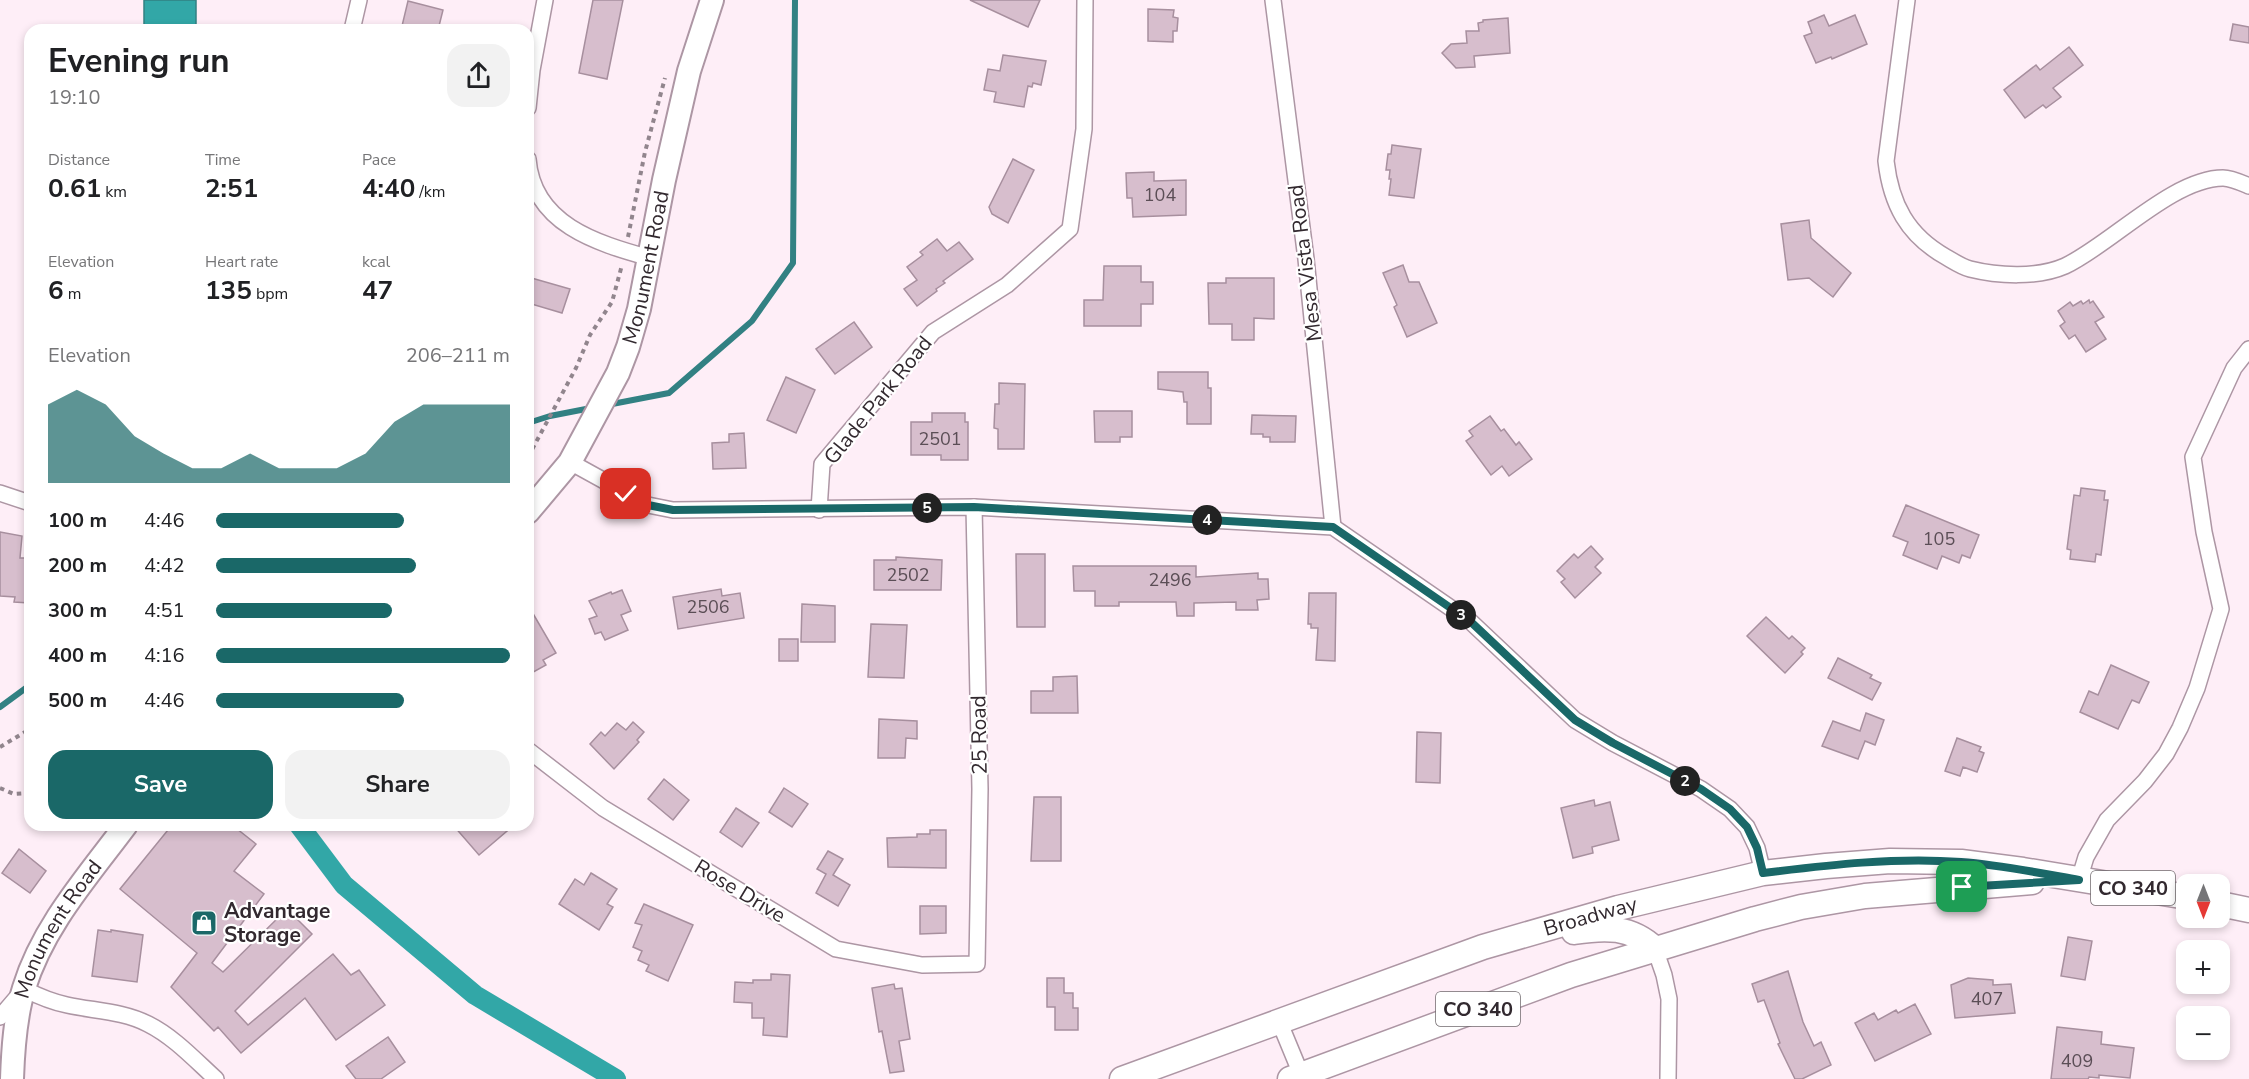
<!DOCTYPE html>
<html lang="en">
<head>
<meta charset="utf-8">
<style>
  body { margin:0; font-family:"Nunito Sans",sans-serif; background:#f2f2f2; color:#202124; height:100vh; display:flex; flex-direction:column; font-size:22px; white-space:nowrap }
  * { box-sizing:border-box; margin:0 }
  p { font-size:20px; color:#757577 }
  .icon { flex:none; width:33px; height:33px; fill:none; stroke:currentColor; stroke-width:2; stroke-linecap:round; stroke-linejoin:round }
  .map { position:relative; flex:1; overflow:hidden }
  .side { position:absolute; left:24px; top:24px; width:510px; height:807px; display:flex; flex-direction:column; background:#fff; border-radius:18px; box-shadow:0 3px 9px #0003 }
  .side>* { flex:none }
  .needle { width:39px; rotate:180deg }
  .tools { position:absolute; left:2176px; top:874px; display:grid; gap:12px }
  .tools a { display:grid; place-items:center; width:54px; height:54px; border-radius:12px; background:#fff; box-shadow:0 3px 9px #0003; font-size:30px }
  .pin { position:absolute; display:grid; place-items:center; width:51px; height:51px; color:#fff; margin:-26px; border-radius:12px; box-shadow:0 3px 9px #0006 }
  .km { position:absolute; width:30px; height:30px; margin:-15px; border-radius:50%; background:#222; color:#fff; font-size:16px; line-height:30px; text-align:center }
  .round { display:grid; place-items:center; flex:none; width:63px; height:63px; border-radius:18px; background:#f2f2f2 }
  .summary { display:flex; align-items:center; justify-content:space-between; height:102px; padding:0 24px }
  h1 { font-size:33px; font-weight:700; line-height:45px }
  .stats { display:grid; grid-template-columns:repeat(3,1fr); gap:9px; height:102px; padding:6px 24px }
  .stats div { display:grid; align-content:center }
  .stats b { font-size:26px; font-weight:700 }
  .stats small { font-size:16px; font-weight:400 }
  .stats p { font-size:16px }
  .chart { height:168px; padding:12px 24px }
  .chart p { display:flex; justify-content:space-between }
  .chart svg { width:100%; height:108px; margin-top:6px; fill:#1a6868; opacity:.7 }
  .primary-button { display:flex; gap:12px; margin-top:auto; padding:12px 24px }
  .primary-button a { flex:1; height:69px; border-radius:18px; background:#1a6868; color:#fff; font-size:24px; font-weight:700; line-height:69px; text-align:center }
  .primary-button a+a { background:#f2f2f2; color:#202124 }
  ul { padding:0 24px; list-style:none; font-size:20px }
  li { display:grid; grid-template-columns:96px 72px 1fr; align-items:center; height:45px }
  li i { height:15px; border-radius:8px; background:#1a6868 }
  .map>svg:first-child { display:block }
</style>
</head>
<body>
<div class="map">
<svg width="2249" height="1079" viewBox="0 0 2249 1079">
  <rect width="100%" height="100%" fill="#feeef7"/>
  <rect fill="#32a7a7" stroke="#328183" stroke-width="1.5" x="144" y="0" width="52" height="30"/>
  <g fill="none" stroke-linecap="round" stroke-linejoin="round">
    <g stroke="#328183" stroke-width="6">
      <path d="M607 405 669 393 752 321 793 263 795 0"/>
      <path d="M528 423 550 416 591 408"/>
      <path d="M0 707 30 685"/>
    </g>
    <path stroke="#32a7a7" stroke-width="20" d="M299 825 344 885 475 995 616 1079"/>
  </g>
  <g fill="#d7becd" stroke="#a78f9e" stroke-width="1.5">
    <path d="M593 0H623L607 79 579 73Z"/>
    <path d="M970 0H1040L1028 27Z"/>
    <path d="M408 1 443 10 438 30H416L402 26Z"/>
    <path d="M1148 9 1174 10 1173 17 1178 18 1177 31H1173V42L1148 41Z"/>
    <path d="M1824 15 1829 26 1855 15 1867 44 1832 59 1831 57 1816 63 1804 36 1812 33 1808 22Z"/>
    <path d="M1508 18 1510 53 1474 56 1475 67 1456 68 1442 53 1451 44 1467 43 1466 31H1479L1478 23 1483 22V20Z"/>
    <path d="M2233 24 2249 27V43L2230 40Z"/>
    <path d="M2069 47 2083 65 2053 88 2061 97 2046 108 2043 105 2025 118 2004 90 2036 65 2040 70Z"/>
    <path d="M1003 55 1046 61 1041 85 1033 83 1032 87 1028 86 1024 107 994 102 996 92 984 90 988 69 1000 71Z"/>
    <path d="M1392 145 1421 149 1414 198 1389 195 1391 179H1389L1390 170H1386L1388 154H1391Z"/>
    <path d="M1013 159 1034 170 1008 223 992 214 989 207Z"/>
    <path d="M1154 172V181L1186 180V215L1133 217 1132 198H1127L1126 173Z"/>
    <path d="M1809 220 1811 238 1851 273 1833 297 1809 278 1788 280 1781 224Z"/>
    <path d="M937 239 947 251 959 242 973 259 943 281 945 283 936 289 937 291 917 306 904 289 917 280 907 267 923 255 920 252Z"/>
    <path d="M1403 265 1409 282H1419L1437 323 1407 337 1394 307 1397 305 1383 273Z"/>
    <path d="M1104 266H1141V282H1153V304H1141V326H1084V300H1103Z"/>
    <path d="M528 277 570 289 562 313 528 303Z"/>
    <path d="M1226 278H1274V319L1254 318V340H1232V324H1209L1208 283H1226Z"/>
    <path d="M2089 300 2090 303 2093 301 2104 317 2095 322 2106 339 2086 352 2075 335 2069 339 2060 326 2065 322 2058 311 2070 302 2073 306 2081 301 2083 304Z"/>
    <path d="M854 322 872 347 835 374 816 349Z"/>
    <path d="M1158 372H1208V388H1211V424H1187V402H1184L1183 392 1158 389Z"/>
    <path d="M786 377 815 390 796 433 767 420Z"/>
    <path d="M999 383 1025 384 1024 449H998V429L994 428 995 404H999Z"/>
    <path d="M1094 411H1132V437H1120V442H1095Z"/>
    <path d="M932 413H965V422H968V460H941V455H911V422H932Z"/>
    <path d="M1252 415 1296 416 1295 442H1270V437H1263V434H1251Z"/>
    <path d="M1490 416 1501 431 1504 429 1516 445 1519 442 1532 459 1509 476 1502 466 1491 475 1466 441 1473 436 1469 431Z"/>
    <path d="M744 433 746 468 713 469 712 443 729 442V434Z"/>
    <path d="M2081 488 2105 491 2104 500H2108L2101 555 2096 554 2095 562 2070 559 2071 550 2067 549 2074 495 2080 496Z"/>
    <path d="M1906 505 1979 535 1970 558 1962 555 1959 563 1942 556 1937 569 1903 555 1908 542 1893 536Z"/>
    <path d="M0 532 22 536 20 558H26L25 567 30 568 29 603 14 602 15 597 0 596Z"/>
    <path d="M1591 546 1603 559 1595 567 1601 573 1575 598 1561 582 1565 579 1557 571 1574 554 1578 558Z"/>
    <path d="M1016 554H1045V627H1017Z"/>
    <path d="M896 557 942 560 941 590H874V560H896Z"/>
    <path d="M1073 566H1196V577L1258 573V579H1268L1269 599 1257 600 1258 610H1236V602L1194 603V616H1177L1176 602H1119V606H1095V591H1074Z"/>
    <path d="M721 589 722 596 740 593 744 618 678 629 673 597Z"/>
    <path d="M622 590 631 611 621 615 628 630 605 640 601 632 595 634 589 619 597 616 589 601 611 592 612 594Z"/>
    <path d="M1309 593H1336L1335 661 1316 660 1318 628H1311V624H1308Z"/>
    <path d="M802 604 835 606V642H801Z"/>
    <path d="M528 605 556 653 543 660 546 665 528 675Z"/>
    <path d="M1766 617 1789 639 1792 636 1805 648 1801 652 1803 654 1785 673 1747 636Z"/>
    <path d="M871 624 907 625 904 678 868 677Z"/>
    <rect x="779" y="639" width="19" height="22"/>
    <path d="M1838 658 1872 675 1870 678 1881 683 1872 700 1828 678Z"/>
    <path d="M2111 665 2149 682 2139 703 2132 700 2118 729 2080 712 2089 691 2098 695Z"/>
    <path d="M1077 676 1078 713H1031V691H1053V677Z"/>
    <path d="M1866 713 1884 720 1875 745 1865 741 1858 759 1822 746 1833 721 1860 731Z"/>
    <path d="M879 719 917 721V739L906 738 905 758H878Z"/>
    <path d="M633 722 644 732 637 740 639 742 614 769 590 744 601 732 605 736 617 723 626 730Z"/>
    <path d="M1417 732 1441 733 1440 783 1416 782Z"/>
    <path d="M1957 738 1981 747 1979 751 1984 753 1977 772 1963 767 1960 776 1945 771Z"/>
    <path d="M664 779 689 800 673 820 648 799Z"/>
    <path d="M784 788 808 804 792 827 769 812Z"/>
    <path d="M1034 797H1061V861H1031Z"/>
    <path d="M1594 800 1595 806 1610 802 1619 840 1592 847 1593 853 1573 858 1561 808Z"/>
    <path d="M736 808 759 823 742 847 720 832Z"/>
    <path d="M172 825H232L256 844 234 871 264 894 212 963 223 972 287 909 312 934 235 1011 248 1025 333 954 351 975 359 970 385 1005 336 1040 305 998 241 1053 218 1027 214 1031 171 987 197 953 120 889Z"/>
    <path d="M453 825H514L479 855Z"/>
    <path d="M930 830H946V868L888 867 887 838 917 837V834H930Z"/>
    <path d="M19 849 46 871 30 893 2 873Z"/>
    <path d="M828 851 843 859 833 875 850 885 838 906 816 893 826 874 817 869Z"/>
    <path d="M591 873 617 889 607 904 613 907 599 930 559 904 575 879 584 885Z"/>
    <path d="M644 904 693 925 668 981 646 971 649 965 638 960 642 951 633 947 642 925 635 923Z"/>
    <path d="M920 906H946V933L920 934Z"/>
    <path d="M98 930 111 932V930L143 935 137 982 92 976Z"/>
    <path d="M2068 937 2092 941 2085 980 2061 976Z"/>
    <path d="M1788 971 1803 1022 1814 1046 1821 1042 1831 1065 1802 1079H1795L1778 1044 1780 1043 1764 1000 1758 1002 1752 984Z"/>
    <path d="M771 974 790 975 787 1037 763 1035 764 1018H752V1003L734 1002 735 982 753 983V980H771Z"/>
    <path d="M1047 978H1064V993H1073V1008H1078V1030H1055V1007H1047Z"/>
    <path d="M1968 978 1993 980V985L2011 984 2015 1013 1955 1018 1951 985Z"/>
    <path d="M894 984 895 989 902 988 910 1039 899 1041 904 1071 890 1073 882 1031 879 1032 872 988Z"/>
    <path d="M1915 1004 1931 1034 1875 1061 1855 1023 1874 1013 1878 1020 1896 1010 1898 1013Z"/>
    <path d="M2057 1027 2102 1032 2101 1044 2134 1048 2130 1078 2099 1075V1078L2089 1077 2088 1079H2051Z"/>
    <path d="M388 1037 405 1062 381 1079H356L346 1066Z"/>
  </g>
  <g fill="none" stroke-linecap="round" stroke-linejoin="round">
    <g stroke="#ad96a4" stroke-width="18">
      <g id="street">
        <path d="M1273 0 1306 259 1333 527"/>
        <path d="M1907 0 1886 161C1891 204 1907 235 1946 257 1953 261 1962 267 1970 269 1998 276 2038 278 2065 266 2110 245 2173 178 2223 178 2231 178 2242 183 2249 186"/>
        <path d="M352 30 359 0"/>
        <path d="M528 108 532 70 545 0"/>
        <path d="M528 159C533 224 596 243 650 258"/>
        <path d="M570 462 648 505 673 510 974 507 1333 527 1471 622 1575 720 1613 743 1701 789 1730 809 1747 827 1757 848 1763 873"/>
        <path d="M0 493 30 503"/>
        <path d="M819 510 822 464 933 332 1007 285 1070 229 1084 129 1085 0"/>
        <path d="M528 750 603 808 836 949 922 965 977 964 980 789 974 507"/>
        <path d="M2079 880 2086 857 2107 820 2145 781 2166 754 2180 728 2197 688 2221 609 2204 532 2193 457 2234 368 2249 349"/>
        <path d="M1655 949 1664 975 1669 999 1668 1079"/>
        <path d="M0 1017 24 989C38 996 52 1002 67 1005 94 1011 123 1011 148 1024 174 1037 195 1060 216 1079"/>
        <path d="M1279 1021 1303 1079"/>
      </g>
    </g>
    <g stroke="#ad96a4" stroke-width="26">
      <g id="secondary">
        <path id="s1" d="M528 512 570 462 618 373 628 347 639 309 664 180 689 71 712 0"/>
        <path id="s2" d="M12 1079C13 1049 15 1017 24 988 43 926 88 876 126 825"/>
      </g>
    </g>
    <g stroke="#ad96a4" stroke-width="27">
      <g id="primary">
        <path d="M2220 904 2249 910"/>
        <path d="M1574 932C1605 927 1631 926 1655 949"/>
        <path id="s3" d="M1122 1079 1483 947 1618 908 1763 873 1826 866 1890 861 1961 862 2023 870 2187 897"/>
        <path d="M1290 1079 1571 975 1755 919 1801 907 1865 896 2032 882"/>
      </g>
    </g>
    <g stroke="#91858d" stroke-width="4" stroke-dasharray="4.5 4.5" stroke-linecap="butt">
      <path d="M628 237 645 152 665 78"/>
      <path d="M528 457 576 368 590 335 612 302 622 265"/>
      <path d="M0 747 30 729"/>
      <path d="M0 788 14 794 30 793"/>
    </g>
    <use href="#street" stroke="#fff" stroke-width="15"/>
    <use href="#secondary" stroke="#fff" stroke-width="22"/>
    <use href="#primary" stroke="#fff" stroke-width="24"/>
  </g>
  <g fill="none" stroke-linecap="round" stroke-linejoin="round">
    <g stroke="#fff" stroke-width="12">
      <path id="route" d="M626 494 648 505 673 510 974 507 1333 527 1471 622 1575 720 1613 743 1701 789 1730 809 1747 827 1757 848 1763 873C1829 865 1895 857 1961 862 2001 865 2040 873 2079 880L1962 887"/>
    </g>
    <use href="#route" stroke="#1a6868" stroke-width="8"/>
  </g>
  <defs>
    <g id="shop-square" transform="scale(1.35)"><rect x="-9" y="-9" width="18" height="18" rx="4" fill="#1a6868" stroke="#fff"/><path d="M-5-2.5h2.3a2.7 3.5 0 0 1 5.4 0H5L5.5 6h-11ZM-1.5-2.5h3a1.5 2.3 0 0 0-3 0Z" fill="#fff"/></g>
  </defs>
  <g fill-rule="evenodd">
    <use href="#shop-square" x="204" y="923"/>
  </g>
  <g text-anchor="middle" stroke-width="4.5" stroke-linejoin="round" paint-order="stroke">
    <g font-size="18" fill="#5b4e56">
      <text x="1160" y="201">104</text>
      <text x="940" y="445">2501</text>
      <text x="1939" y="545">105</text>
      <text x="908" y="581">2502</text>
      <text x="1170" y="586">2496</text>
      <text x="708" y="613">2506</text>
      <text x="1987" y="1005">407</text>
      <text x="2077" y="1067">409</text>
    </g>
    <g fill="#fff" stroke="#70696d" stroke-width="1.5">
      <rect x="2091" y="871" width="84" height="34" rx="4.5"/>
      <rect x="1436" y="992" width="84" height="34" rx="4.5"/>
    </g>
    <g font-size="20" font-weight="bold" fill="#32292f">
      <text x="2133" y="895">CO 340</text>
      <text x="1478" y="1016">CO 340</text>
    </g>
    <g font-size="21" fill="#32292f" stroke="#fff">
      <text transform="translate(1305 263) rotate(-97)" y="7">Mesa Vista Road</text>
      <text dy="7" stroke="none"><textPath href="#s1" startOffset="276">Monument Road</textPath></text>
      <text transform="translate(878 400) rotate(-51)" y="7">Glade Park Road</text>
      <text transform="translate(979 735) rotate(-91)" y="7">25 Road</text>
      <text transform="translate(740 891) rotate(31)" y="7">Rose Drive</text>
      <text dy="7" stroke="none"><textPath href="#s3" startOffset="496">Broadway</textPath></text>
      <text dy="7" stroke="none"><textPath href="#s2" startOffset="160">Monument Road</textPath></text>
    </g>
    <g font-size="21" font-weight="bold" fill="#32292f" stroke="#fff" text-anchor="start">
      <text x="224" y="918">Advantage<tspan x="224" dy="24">Storage</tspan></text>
    </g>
  </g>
</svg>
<div class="tools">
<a><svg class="needle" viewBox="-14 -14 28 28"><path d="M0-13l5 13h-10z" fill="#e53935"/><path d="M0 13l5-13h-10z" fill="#757577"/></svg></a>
<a>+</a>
<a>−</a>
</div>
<div class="pin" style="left:1962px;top:887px;background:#1e9e55"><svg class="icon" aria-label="arrive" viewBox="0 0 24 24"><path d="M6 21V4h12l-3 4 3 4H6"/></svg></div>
<div class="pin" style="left:626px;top:494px;background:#d93025"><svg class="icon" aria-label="check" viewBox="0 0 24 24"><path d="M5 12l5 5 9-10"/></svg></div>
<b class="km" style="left:1685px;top:781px">2</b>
<b class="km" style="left:1461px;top:615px">3</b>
<b class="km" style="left:1207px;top:520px">4</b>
<b class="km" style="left:927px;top:508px">5</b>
<section class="side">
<div class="summary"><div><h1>Evening run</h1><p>19:10</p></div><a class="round"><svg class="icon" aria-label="share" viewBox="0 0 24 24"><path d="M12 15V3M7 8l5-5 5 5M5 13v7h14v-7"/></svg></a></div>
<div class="stats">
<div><p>Distance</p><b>0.61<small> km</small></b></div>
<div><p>Time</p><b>2:51</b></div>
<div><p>Pace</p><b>4:40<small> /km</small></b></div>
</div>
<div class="stats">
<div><p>Elevation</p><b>6<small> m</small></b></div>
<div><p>Heart rate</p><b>135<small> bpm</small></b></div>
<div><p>kcal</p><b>47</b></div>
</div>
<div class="chart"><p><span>Elevation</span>206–211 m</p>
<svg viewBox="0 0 160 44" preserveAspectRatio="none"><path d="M0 44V12L10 6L20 12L30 25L40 32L50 38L60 38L70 32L80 38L90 38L100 38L110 32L120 19L130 12L140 12L150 12L160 12V44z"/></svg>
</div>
<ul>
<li><b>100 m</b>4:46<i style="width:64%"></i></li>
<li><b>200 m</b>4:42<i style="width:68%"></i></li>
<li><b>300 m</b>4:51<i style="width:60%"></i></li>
<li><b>400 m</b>4:16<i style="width:100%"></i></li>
<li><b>500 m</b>4:46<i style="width:64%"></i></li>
</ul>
<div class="primary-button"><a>Save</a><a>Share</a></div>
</section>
</div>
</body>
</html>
